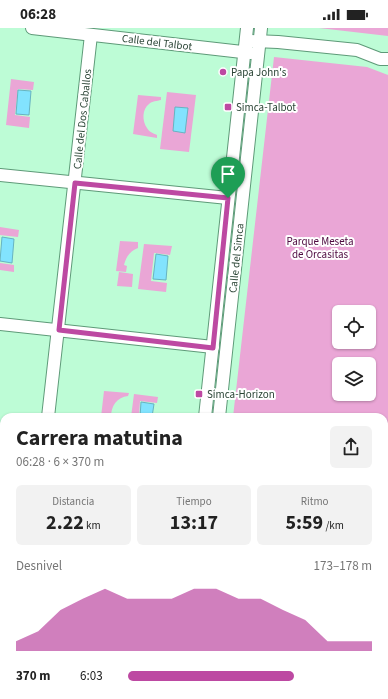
<!DOCTYPE html>
<html lang="es">
<head>
<meta charset="utf-8">
<style>
  body { margin:0; font-family:"Source Sans 3",sans-serif; background:#f2f2f2; color:#222; height:100vh; display:flex; flex-direction:column; font-size:15px; white-space:nowrap }
  * { box-sizing:border-box; margin:0 }
  p { font-size:13px; color:#767676 }
  .icon { flex:none; width:22px; height:22px; fill:none; stroke:currentColor; stroke-width:2; stroke-linecap:round; stroke-linejoin:round }
  .map { position:relative; flex:1; overflow:hidden }
  .drawer { position:absolute; left:0px; top:385px; width:388px; height:286px; display:flex; flex-direction:column; background:#fff; border-radius:12px 12px 0 0; box-shadow:0 1px 3px #0004 }
  .drawer>* { flex:none }
  .controls { position:absolute; left:332px; top:277px; display:grid; gap:8px }
  .controls a { display:grid; place-items:center; width:44px; height:44px; border-radius:6px; background:#fff; box-shadow:0 1px 3px #0004; font-size:20px }
  .pin { position:absolute; display:grid; place-items:center; width:34px; height:34px; color:#fff; margin:-41px -17px; border-radius:50% 50% 50% 0; rotate:-45deg; box-shadow:0 0 4px #0007 }
  .pin .icon { rotate:45deg }
  .round { display:grid; place-items:center; flex:none; width:42px; height:42px; border-radius:6px; background:#f2f2f2 }
  .head { display:flex; align-items:center; justify-content:space-between; height:68px; padding:0 16px }
  h1 { font-size:22px; font-weight:700; line-height:30px }
  .metrics { display:grid; grid-template-columns:repeat(3,1fr); gap:6px; height:68px; padding:4px 16px }
  .metrics div { display:grid; align-content:center; border-radius:6px; background:#f2f2f2; text-align:center }
  .metrics b { font-size:20px; font-weight:700 }
  .metrics small { font-size:11px; font-weight:400 }
  .metrics p { font-size:11px }
  .chart { height:112px; padding:8px 16px }
  .chart p { display:flex; justify-content:space-between }
  .chart svg { width:100%; height:72px; margin-top:4px; fill:#bd49a2; opacity:.7 }
  ul { padding:0 16px; list-style:none; font-size:13px }
  li { display:grid; grid-template-columns:64px 48px 1fr; align-items:center; height:30px }
  li i { height:10px; border-radius:5px; background:#bd49a2 }
  .status { display:flex; justify-content:space-between; align-items:center; height:28px; padding:0 20px; background:#fff; direction:ltr }
  .status svg { height:11px; fill:currentColor }
  .map>svg:first-child { display:block }
</style>
</head>
<body>
<div class="status"><b>06:28</b><svg viewBox="0 0 49 12"><path d="M0 12V9h3v3zM5 12V6h3v6zM10 12V3h3v9zM15 12V0h3v12zM26 1h20v11H26zM47 4h2v5h-2z"/></svg></div>
<div class="map">
<svg width="388" height="671" viewBox="0 0 388 671">
  <rect width="100%" height="100%" fill="#bdfcd6"/>
  <g fill="#eaa6d6" fill-rule="evenodd">
    <path d="M319 0H388V8Z"/>
    <path d="M274 29 367 39 388 47V409L384 442V389H233ZM339 284H369V314H339ZM339 336H369V366H339Z"/>
    <path d="M11 51 34 54 33 62 18 61 15 87 30 89 29 100 6 97Z"/>
    <path d="M167 64 196 67 189 124 160 121Z"/>
    <path d="M138 67 161 69V72C157 73 152 73 149 76 142 81 142 93 147 100 149 104 153 105 157 107V110L133 106Z"/>
    <path d="M0 199 19 202 18 209 0 207Z"/>
    <path d="M120 213 138 214V220C130 223 126 229 124 237L127 238 126 244 116 243Z"/>
    <path d="M144 216 172 218 170 227 154 225 151 253 167 255 166 264 138 261Z"/>
    <path d="M0 235 14 237V244L0 242Z"/>
    <path d="M119 244 133 246 132 259 117 258Z"/>
    <path d="M104 363 129 365 128 368C117 369 111 378 111 389H101Z"/>
    <path d="M134 366 158 369 157 375 140 373 139 389H131Z"/>
    <path d="M384 564 388 569V620L384 656Z"/>
    <path d="M201 667H383L382 671H201Z"/>
  </g>
  <g fill="#82e3fe" stroke="#67b3c1">
    <path d="M18 62 31 63 29 87 16 86Z"/>
    <path d="M175 79 188 80 185 105 173 103Z"/>
    <path d="M2 209 14 211 12 235 0 233Z"/>
    <path d="M156 226 168 228 166 252 153 251Z"/>
    <path d="M141 374 154 376 152 389H140Z"/>
  </g>
  <g fill="none" stroke-linecap="round" stroke-linejoin="round">
    <g stroke="#5e9a78" stroke-width="14">
      <g id="street">
        <path d="M32 0 251 25"/>
        <path d="M251 13 278 14 357 22 380 31H388"/>
        <path d="M0 147 228 170"/>
        <path d="M0 296 213 319"/>
        <path d="M48 389 91 7"/>
        <path d="M205 389 247 0"/>
        <path d="M219 389 261 0"/>
        <path d="M0 446 4 447"/>
        <path d="M388 520 386 535 388 547"/>
        <path d="M172 671V667"/>
        <path d="M187 671 188 667"/>
      </g>
    </g>
    <use href="#street" stroke="#fff" stroke-width="12"/>
  </g>
  <g fill="none" stroke-linecap="round" stroke-linejoin="round">
    <g stroke="#fff" stroke-width="8">
      <path id="route" d="M75 155 228 170 213 320 59 302Z"/>
    </g>
    <use href="#route" stroke="#bd49a2" stroke-width="5"/>
  </g>
  <g fill="#bd49a2" stroke="#fff" stroke-width="1.5">
    <circle cx="223" cy="44" r="4"/>
    <rect x="224" y="75" width="8" height="8" rx="2"/>
    <rect x="195" y="362" width="8" height="8" rx="2"/>
  </g>
  <g text-anchor="middle" stroke-width="4" stroke-linejoin="round" paint-order="stroke">
    <g font-size="11" fill="#294334" stroke="#fff">
      <text transform="translate(157 14) rotate(7)" y="4">Calle del Talbot</text>
      <text transform="translate(82 91) rotate(-84)" y="4">Calle del Dos Caballos</text>
      <text transform="translate(236 230) rotate(-84)" y="4">Calle del Simca</text>
    </g>
    <g font-size="11" fill="#294334" stroke="#fff" text-anchor="start">
      <text x="231" y="48">Papa John's</text>
      <text x="236" y="83">Simca-Talbot</text>
      <text x="207" y="370">Simca-Horizon</text>
    </g>
    <g font-size="11" fill="#4f0b41" stroke="#fff">
      <text x="320" y="217">Parque Meseta<tspan x="320" dy="13">de Orcasitas</tspan></text>
    </g>
  </g>
</svg>
<div class="controls">
<a><svg class="icon" aria-label="locate" viewBox="0 0 24 24"><circle cx="12" cy="12" r="6"/><path d="M12 2v4M12 18v4M2 12h4M18 12h4"/></svg></a>
<a><svg class="icon" aria-label="layers" viewBox="0 0 24 24"><path d="M12 4l9 5-9 5-9-5zM3 14l9 5 9-5"/></svg></a>
</div>
<div class="pin" style="left:228px;top:170px;background:#1e9e55"><svg class="icon" aria-label="arrive" viewBox="0 0 24 24"><path d="M6 21V4h12l-3 4 3 4H6"/></svg></div>
<section class="drawer">
<div class="head"><div><h1>Carrera matutina</h1><p>06:28 · 6 × 370 m</p></div><a class="round"><svg class="icon" aria-label="share" viewBox="0 0 24 24"><path d="M12 15V3M7 8l5-5 5 5M5 13v7h14v-7"/></svg></a></div>
<div class="metrics">
<div><p>Distancia</p><b>2.22<small> km</small></b></div>
<div><p>Tiempo</p><b>13:17</b></div>
<div><p>Ritmo</p><b>5:59<small> /km</small></b></div>
</div>
<div class="chart"><p><span>Desnivel</span>173–178 m</p>
<svg viewBox="0 0 160 44" preserveAspectRatio="none"><path d="M0 44V38L10 32L20 19L30 12L40 6L50 12L60 12L70 12L80 6L90 6L100 12L110 12L120 19L130 25L140 38L150 38L160 38V44z"/></svg>
</div>
<ul>
<li><b>370 m</b>6:03<i style="width:68%"></i></li>
</ul>
</section>
</div>
</body>
</html>
